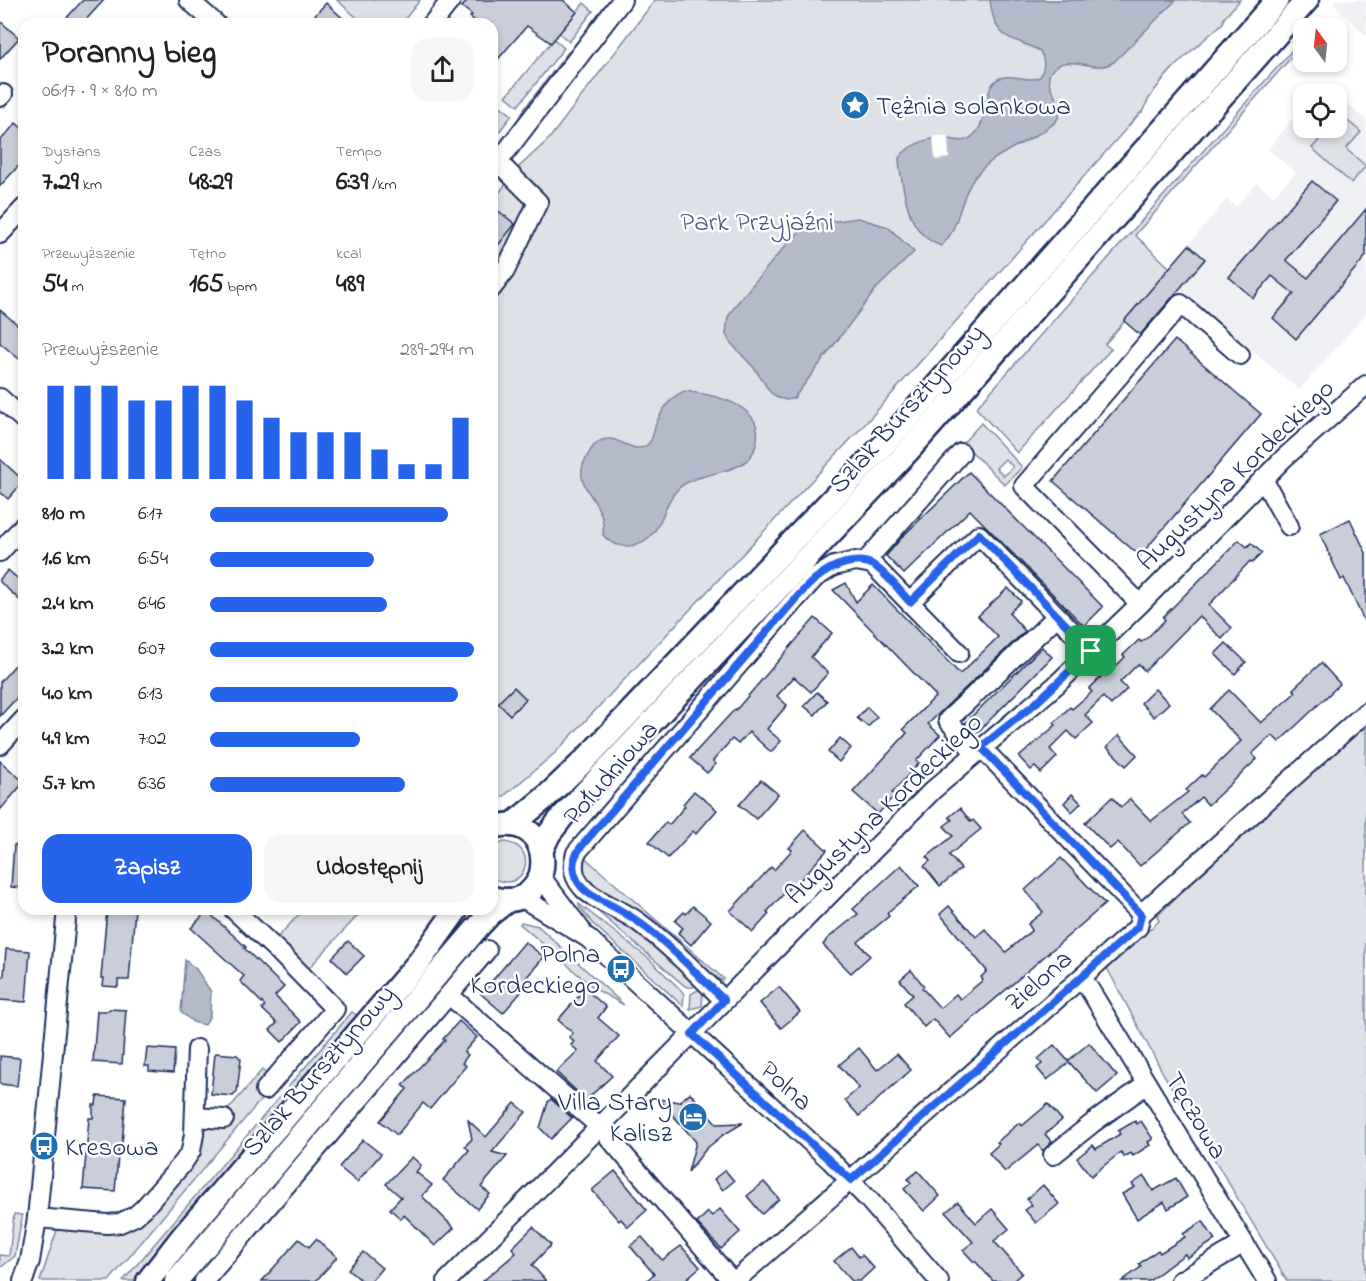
<!DOCTYPE html>
<html lang="pl">
<head>
<meta charset="utf-8">
<style>
  body { margin:0; font-family:"Indie Flower",sans-serif; background:#f6f6f6; color:#222; height:100vh; display:flex; flex-direction:column; font-size:22px; white-space:nowrap }
  * { box-sizing:border-box; margin:0 }
  p { font-size:20px; color:#767676 }
  .icon { flex:none; width:33px; height:33px; fill:none; stroke:currentColor; stroke-width:2; stroke-linecap:round; stroke-linejoin:round }
  .map { position:relative; flex:1; overflow:hidden }
  .details { position:absolute; left:18px; top:18px; width:480px; height:897px; display:flex; flex-direction:column; background:#fff; border-radius:18px; box-shadow:0 3px 9px #0003 }
  .details>* { flex:none }
  .needle { width:39px; rotate:345deg }
  .tools { position:absolute; left:1293px; top:18px; display:grid; gap:12px }
  .tools a { display:grid; place-items:center; width:54px; height:54px; border-radius:12px; background:#fff; box-shadow:0 3px 9px #0003; font-size:30px }
  .pin { position:absolute; display:grid; place-items:center; width:51px; height:51px; color:#fff; margin:-26px; border-radius:12px; box-shadow:0 3px 9px #0006 }
  .round { display:grid; place-items:center; flex:none; width:63px; height:63px; border-radius:18px; background:#f6f6f6 }
  .overview { display:flex; align-items:center; justify-content:space-between; height:102px; padding:0 24px }
  h1 { font-size:33px; font-weight:700; line-height:45px }
  .figures { display:grid; grid-template-columns:repeat(3,1fr); gap:9px; height:102px; padding:6px 24px }
  .figures div { display:grid; align-content:center }
  .figures b { font-size:26px; font-weight:700 }
  .figures small { font-size:16px; font-weight:400 }
  .figures p { font-size:16px }
  .chart { height:168px; padding:12px 24px }
  .chart p { display:flex; justify-content:space-between }
  .chart svg { width:100%; height:108px; margin-top:6px; stroke:#2563eb; stroke-width:6 }
  .action { display:flex; gap:12px; margin-top:auto; padding:12px 24px }
  .action a { flex:1; height:69px; border-radius:18px; background:#2563eb; color:#fff; font-size:24px; font-weight:700; line-height:69px; text-align:center }
  .action a+a { background:#f6f6f6; color:#222 }
  ul { padding:0 24px; list-style:none; font-size:20px }
  li { display:grid; grid-template-columns:96px 72px 1fr; align-items:center; height:45px }
  li i { height:15px; border-radius:8px; background:#2563eb }
  .map>svg:first-child { display:block }
</style>
</head>
<body>
<div class="map">
<svg width="1366" height="1281" viewBox="0 0 1366 1281">
  <rect width="100%" height="100%" fill="#fff"/>
  <filter id="ink" filterUnits="userSpaceOnUse"><feTurbulence type="fractalNoise" baseFrequency=".0167" numOctaves="2"/><feDisplacementMap in="SourceGraphic" scale="12" xChannelSelector="R" yChannelSelector="G"/><feConvolveMatrix kernelMatrix="1 2 1 2 8 2 1 2 1" color-interpolation-filters="sRGB"/></filter>
  <g filter="url(#ink)">
    <g fill="#eff0f4">
      <path d="M1336 0H1366V36L1337 8 1335 2Z"/>
      <path d="M1337 97 1366 119V314L1299 390 1162 276 1227 199 1236 207 1257 183 1273 196 1296 173 1268 149 1303 107 1304 128H1336Z"/>
    </g>
    <g fill="#dee1e7" stroke="#7c88a2" stroke-width="1.5" fill-rule="evenodd">
      <path d="M337 0H420L401 24H364Z"/>
      <path d="M655 0H1240L1224 18 1223 23C1194 49 1158 76 1142 112L1140 113 866 423 555 753 504 796 492 797V202L519 167 549 139Z"/>
      <path d="M584 3 593 11 569 42 559 33Z"/>
      <path d="M1303 38V44L1135 235 1170 268 1105 344 1111 349 1017 453 976 408Z"/>
      <path d="M554 39 564 48 518 106 506 96Z"/>
      <path d="M568 52 570 53 527 111 524 109Z"/>
      <path d="M499 105 512 115 492 141V114Z"/>
      <path d="M1337 112 1361 132 1346 149 1366 166 1351 183 1312 148 1326 132 1321 128H1336Z"/>
      <path d="M981 423 1022 467 1005 485 963 443ZM1005 459 1013 467 1004 476 996 468Z"/>
      <path d="M1366 721V1281H1287L1164 1075 1107 968 1159 921 1157 916 1298 781Z"/>
      <path d="M504 842C543 846 523 898 492 877V847Z"/>
      <path d="M584 857 724 979 722 981 717 977 715 979 689 958 645 915 629 904 604 895 590 885 583 871Z"/>
      <path d="M579 904 649 959 680 989 684 994 683 1006 592 923 579 906Z"/>
      <path d="M589 904 621 918 647 938 697 984C694 988 689 988 685 986Z"/>
      <path d="M304 909H364L308 969 276 939Z"/>
      <path d="M521 922 538 926 624 1005 595 989 520 924Z"/>
      <path d="M701 988 703 989 702 1006 690 1009 691 994Z"/>
      <path d="M352 1012 358 1016 137 1281H123Z"/>
      <path d="M262 1070 268 1075 264 1096 109 1281H40L58 1227 118 1229 205 1126 227 1111Z"/>
      <path d="M14 1214 22 1215V1218L15 1256 0 1268V1255L9 1256Z"/>
    </g>
    <g fill="#b5bbca" stroke="#77839f" stroke-width="1.5">
      <path d="M990 0H1176L1114 62C1093 75 1071 52 1053 69 1038 84 1069 104 1057 120 1052 126 1045 130 1038 134 1017 147 991 156 975 177 959 197 960 229 941 246 915 236 909 216 904 191 902 180 899 169 899 158 909 144 931 136 948 139 956 140 963 143 970 138 992 124 981 85 1000 78 1013 73 1027 83 1040 77 1045 67 1045 61 1040 51 1009 35 995 42 990 0Z"/>
      <path d="M858 218 888 227 914 252 876 289 794 398 787 400 778 398 770 392 755 369 730 342 726 334 728 317 738 302 792 238 810 224 819 220 837 221Z"/>
      <path d="M685 391C708 394 743 400 755 422 758 428 758 438 756 445 749 477 700 469 679 488 662 503 664 532 640 543 627 549 612 546 603 535 609 499 566 488 588 455 591 449 594 444 600 441 617 432 631 456 647 445 654 440 653 431 656 424 662 410 671 396 685 391Z"/>
      <path d="M185 960 196 969 211 992 210 1015 205 1025 193 1022 181 1012Z"/>
    </g>
    <path fill="#fff" d="M933 136H948L949 158 935 160Z"/>
    <g fill="#caceda" stroke="#1b2f5e" stroke-width="1.5">
      <path d="M83 0H104L82 24H61Z"/>
      <path d="M468 0H563L577 12 551 43 527 26 492 66V24H479L470 17 472 15 462 7Z"/>
      <path d="M326 3 349 24H307Z"/>
      <path d="M0 21 19 38 0 59Z"/>
      <path d="M16 123 24 130V160L0 186V141Z"/>
      <path d="M1312 181 1336 201 1286 260 1308 278 1366 209V256L1296 339 1273 318 1294 294 1272 276 1253 298 1229 277Z"/>
      <path d="M492 206 515 224 492 253Z"/>
      <path d="M1189 245 1205 259 1140 335 1124 321Z"/>
      <path d="M0 310 24 330V363L0 343Z"/>
      <path d="M1175 340 1261 414 1140 556 1053 481Z"/>
      <path d="M0 459 24 481 8 499 0 492Z"/>
      <path d="M969 472 1103 607 1084 626 970 510 904 574 886 556 903 536Z"/>
      <path d="M1350 519 1366 553V625L1344 578 1341 580 1320 534Z"/>
      <path d="M1239 540 1247 547 1251 543 1262 553 1252 563 1250 561 1209 605 1232 628 1222 639 1199 616 1145 671 1138 664 1120 682 1127 689 1111 705 1103 697 1085 715 1093 723 1076 739 1068 731 1050 749 1057 757 1041 773 1035 767 1031 770 1019 757 1056 725 1054 723 1070 707 1072 709 1092 692 1089 689 1104 674 1106 676 1125 657 1123 655 1139 640 1141 642 1147 638 1165 620 1163 617Z"/>
      <path d="M8 570 24 584V604L0 582V579Z"/>
      <path d="M846 583 856 602 873 585 960 674 998 637 978 616 1008 588 1021 601 1009 613 1025 631 928 724 940 735 916 761 919 763 892 793 895 795 878 814 853 792 907 733 903 729 936 696 833 590Z"/>
      <path d="M815 618 832 633 811 657 828 673 811 692 794 677 777 696 787 705 767 729 781 741 771 752 749 732 738 744 732 739 713 761 716 764 707 773 690 758 735 709 736 710Z"/>
      <path d="M1226 643 1246 662 1235 674 1215 654Z"/>
      <path d="M1042 647 1052 657 975 735 965 723Z"/>
      <path d="M24 655V690L0 716V682Z"/>
      <path d="M1321 663 1340 684 1279 742 1272 735 1252 754 1257 759 1208 805 1201 797 1182 814 1190 823 1140 866 1118 842 1110 849 1085 823 1112 797 1121 807 1130 799 1151 821 1188 792 1186 790 1202 775 1204 777 1241 741 1210 709 1229 690 1261 723 1296 692 1293 689Z"/>
      <path d="M514 687 526 699 510 715 498 703Z"/>
      <path d="M1155 689 1169 703 1154 717 1141 703Z"/>
      <path d="M817 692 827 701 815 715 804 706Z"/>
      <path d="M867 707 877 717 868 727 857 718Z"/>
      <path d="M1119 735 1137 755 1126 766 1107 747Z"/>
      <path d="M840 738 851 748 839 762 828 752Z"/>
      <path d="M0 761 24 782 0 810Z"/>
      <path d="M761 780 778 794 756 819 739 805Z"/>
      <path d="M694 791 717 810 696 834 693 831 668 858 649 842 666 822 669 825 685 806 683 804Z"/>
      <path d="M1072 794 1081 803 1072 812 1064 803Z"/>
      <path d="M960 808 971 822 973 820 981 829 949 855 961 869 940 886 924 866 930 861 927 857 953 836 944 826 952 820 949 817Z"/>
      <path d="M805 830 827 850 793 888 791 886 767 912 769 914 753 932 730 911 771 867 774 870 792 850 789 848Z"/>
      <path d="M14 845H24V888L11 887Z"/>
      <path d="M1061 858 1105 904 950 1038 933 1019 924 1027 904 1003 913 995 900 980 911 970 924 986 922 988 940 1008 956 994 960 999 983 980 981 977 987 971 940 914 949 906 976 937 985 929 1006 952 1032 930 1028 924 1043 912 1025 890Z"/>
      <path d="M901 865 919 886 887 913 889 916 858 942 870 956 851 973 823 945 827 939 858 914 853 909Z"/>
      <path d="M693 906 711 921 691 945 678 933 683 928 675 921 684 912 686 914Z"/>
      <path d="M107 909H135L129 980H118V987L103 986 104 978H101Z"/>
      <path d="M207 911 246 947 244 948 284 987 275 996 301 1022 282 1042 270 1030 277 1023 262 1009 265 1006 240 981 244 976 191 928Z"/>
      <path d="M348 941 364 956 347 973 332 958Z"/>
      <path d="M525 942 544 957 519 986 524 989 503 1013 481 994Z"/>
      <path d="M6 949 30 951 26 1002 0 1000V979L4 975Z"/>
      <path d="M779 987 800 1012 781 1028 760 1003Z"/>
      <path d="M585 989 606 1007 598 1018 619 1036 597 1061 612 1076 586 1100 556 1072 578 1051 571 1045 574 1042 569 1037 573 1033 558 1020Z"/>
      <path d="M110 1009 126 1010 122 1064 93 1062 97 1011H107Z"/>
      <path d="M459 1021 477 1037 464 1052 468 1055 462 1063 466 1066 430 1109 423 1103 397 1135 380 1121 407 1089 403 1085 445 1040 443 1039Z"/>
      <path d="M1089 1043 1117 1076 1097 1093 1068 1061Z"/>
      <path d="M1054 1045 1069 1062 1047 1080 1037 1068 1042 1064 1038 1059Z"/>
      <path d="M147 1048 175 1050 173 1073 149 1071V1066H145Z"/>
      <path d="M859 1048 877 1070 897 1054 911 1070 859 1116 845 1100 859 1088 839 1065Z"/>
      <path d="M215 1053 237 1055 241 1059 237 1092 233 1096 211 1094Z"/>
      <path d="M0 1056 20 1058 17 1086 0 1084Z"/>
      <path d="M690 1093 717 1124 743 1123 723 1135 706 1149 688 1172 696 1142 659 1099 679 1102Z"/>
      <path d="M97 1096 126 1098 122 1144H119L115 1191 83 1189 89 1118H93V1105H96Z"/>
      <path d="M551 1099 572 1118 551 1139 540 1128 548 1102Z"/>
      <path d="M515 1103 526 1112 492 1152 507 1156 481 1187 490 1194 477 1209 443 1180 469 1150 465 1146 472 1139 468 1120 486 1137Z"/>
      <path d="M1048 1104 1062 1120 1045 1134 1052 1142 1043 1151 1038 1145 1005 1172 989 1153 999 1144 997 1142 1019 1123 1022 1126Z"/>
      <path d="M1135 1121 1137 1124 1141 1121 1153 1139 1148 1142 1150 1145 1133 1156 1131 1153 1124 1157 1121 1152 1091 1176 1077 1158 1093 1145 1096 1149 1120 1134 1118 1131Z"/>
      <path d="M363 1140 381 1154 357 1182 339 1167Z"/>
      <path d="M412 1157 421 1165 416 1172 432 1185 422 1196 454 1228 435 1246 404 1215 401 1219 390 1209 401 1197 386 1184Z"/>
      <path d="M725 1170 734 1181 723 1190 714 1179Z"/>
      <path d="M615 1171 647 1210 628 1227 621 1219 619 1221 592 1190Z"/>
      <path d="M918 1171 940 1196 924 1211 904 1189 911 1183 908 1179Z"/>
      <path d="M1144 1176 1153 1191 1176 1178 1187 1197 1168 1209 1164 1202 1137 1219 1122 1194 1135 1187 1132 1184Z"/>
      <path d="M764 1182 779 1199 762 1214 747 1196Z"/>
      <path d="M1043 1185 1059 1204 1036 1223 1025 1210 1032 1205 1027 1199Z"/>
      <path d="M958 1202 976 1223 992 1209 1009 1229 994 1241 1022 1273 1013 1281H993L975 1261 974 1262 963 1250 973 1242 946 1212Z"/>
      <path d="M720 1209 740 1232 721 1249 697 1223 708 1212 712 1216Z"/>
      <path d="M1203 1221 1215 1240 1187 1258 1185 1254 1149 1281H1122L1141 1267 1139 1264 1158 1250 1160 1253 1185 1237 1183 1234Z"/>
      <path d="M533 1227 551 1245 532 1265 546 1281H483L516 1253 512 1248Z"/>
      <path d="M642 1237 662 1260 681 1246 700 1267 684 1281H646L654 1274 630 1246Z"/>
      <path d="M299 1239 309 1247 316 1239 337 1257 316 1281H262Z"/>
      <path d="M851 1247 859 1257 862 1255 874 1268 860 1281H852L834 1261Z"/>
      <path d="M363 1252 382 1268 371 1281H362L348 1269Z"/>
    </g>
    <g fill="none" stroke-linecap="round" stroke-linejoin="round">
      <g stroke="#1b2f5e" stroke-width="22">
        <g id="minor">
          <path d="M189 0 216 24"/>
          <path d="M432 24 451 0"/>
          <path d="M0 97 3 94"/>
          <path d="M492 170 622 0"/>
          <path d="M0 234 24 208"/>
          <path d="M492 288 505 271 538 202 498 162"/>
          <path d="M0 398 24 420"/>
          <path d="M1263 479 1289 526"/>
          <path d="M0 552 24 525"/>
          <path d="M865 562 961 453"/>
          <path d="M910 602 979 535 1091 651"/>
          <path d="M1140 604 1024 486 1181 304 1240 355"/>
          <path d="M0 745 24 719"/>
          <path d="M981 747 1141 914"/>
          <path d="M975 753 948 720 1057 616"/>
          <path d="M541 877 581 930"/>
          <path d="M521 897 588 938 831 1161 869 1200 939 1281"/>
          <path d="M233 909 282 955 335 1009 265 1090"/>
          <path d="M1082 977 1267 1281"/>
          <path d="M449 995 600 1127 732 1281"/>
          <path d="M724 1000C696 973 669 944 637 921 621 909 594 901 582 887 573 877 572 865 576 853L778 619 815 578 834 566 856 561 872 564 959 653"/>
          <path d="M195 1117 224 1119"/>
          <path d="M1053 1155 1094 1122 1147 1084"/>
          <path d="M37 1218 107 1224 120 1223 135 1216 144 1208 183 1163 191 1151 194 1134 197 1049"/>
          <path d="M23 1281 30 1261 37 1218 67 909"/>
          <path d="M204 1281 487 950"/>
          <path d="M447 1281 933 790 1056 685 1140 604 1284 458 1366 385"/>
          <path d="M735 1281 1082 977 1138 927 1141 914 1366 712"/>
          <path d="M1180 1281 1244 1243"/>
        </g>
      </g>
      <g stroke="#1b2f5e" stroke-width="27">
        <g id="major">
          <path d="M512 825 546 797 584 761 894 434 1277 0"/>
          <path d="M492 827C560 808 558 916 493 898"/>
          <path d="M542 849 549 834 562 817 908 451 1307 0"/>
          <path d="M148 1281 183 1236 419 962 457 909"/>
          <path d="M176 1281 477 928 490 914 508 900"/>
        </g>
      </g>
      <use href="#minor" stroke="#fff" stroke-width="18"/>
      <use href="#major" stroke="#fff" stroke-width="22"/>
    </g>
  </g>
  <g fill="none" stroke-linecap="round" stroke-linejoin="round" filter="url(#ink)">
    <g stroke="#fff" stroke-width="12">
      <path id="route" d="M979 534 1091 651 1037 702 981 747 1141 914 1138 927 851 1180 692 1034 724 1000C691 969 658 931 618 909 603 900 585 896 577 880 569 865 575 853 585 842L778 619C798 597 816 570 846 563 855 561 864 560 873 565 887 574 899 590 910 602Z"/>
    </g>
    <use href="#route" stroke="#2563eb" stroke-width="8"/>
  </g>
  <defs>
    <g id="sight-disc" transform="scale(1.5)"><circle r="9.5" fill="#1f6fb2" stroke="#fff"/><path d="M0-6L1.8-2.2L6-1.7L2.9 1.2L3.7 5.4L0 3.3L-3.7 5.4L-2.9 1.2L-6-1.7L-1.8-2.2Z" fill="#fff"/></g>
    <g id="bus-disc" transform="scale(1.5)"><circle r="9.5" fill="#1f6fb2" stroke="#fff"/><path d="M-5-6H5V4H4V6H2V4H-2V6H-4V4H-5ZM-3.5-4V0h7V-4ZM-3.5 1.2v1.5H-2V1.2ZM2 1.2v1.5H3.5V1.2Z" fill="#fff"/></g>
    <g id="hotel-disc" transform="scale(1.5)"><circle r="9.5" fill="#1f6fb2" stroke="#fff"/><path d="M-6-4.5h1.5V1H6V5H4.5V3h-9V5H-6ZM-4 0a1.8 1.8 0 1 1 3.6 0ZM.5 0V-2.5h3Q6-2.5 6 0Z" fill="#fff"/></g>
  </defs>
  <g fill-rule="evenodd">
    <use href="#sight-disc" x="855" y="105"/>
    <use href="#bus-disc" x="621" y="969"/>
    <use href="#hotel-disc" x="693" y="1117"/>
    <use href="#bus-disc" x="44" y="1146"/>
  </g>
  <g text-anchor="middle" stroke-width="5" stroke-linejoin="round" paint-order="stroke">
    <g font-size="27" fill="#1b2f5e" stroke="#fff" text-anchor="start">
      <text x="876" y="114">Tężnia solankowa</text>
      <text x="600" y="962" text-anchor="end">Polna<tspan x="600" dy="31">Kordeckiego</tspan></text>
      <text x="672" y="1110" text-anchor="end">Villa Stary<tspan x="672" dy="31">Kalisz</tspan></text>
      <text x="65" y="1155">Kresowa</text>
    </g>
    <g font-size="27" fill="#4c5c80" stroke="#fff">
      <text x="757" y="230">Park Przyjaźni</text>
    </g>
    <g font-size="27" fill="#1b2f5e" stroke="#fff">
      <text transform="translate(906 408) rotate(-48)" y="9">Szlak Bursztynowy</text>
      <text transform="translate(1235 474) rotate(-44)" y="9">Augustyna Kordeckiego</text>
      <text transform="translate(610 772) rotate(-49)" y="9">Południowa</text>
      <text transform="translate(883 808) rotate(-44)" y="9">Augustyna Kordeckiego</text>
      <text transform="translate(1038 980) rotate(-41)" y="9">Zielona</text>
      <text transform="translate(318 1070) rotate(-49)" y="9">Szlak Bursztynowy</text>
      <text transform="translate(787 1085) rotate(42)" y="9">Polna</text>
      <text transform="translate(1197 1115) rotate(59)" y="9">Tęczowa</text>
    </g>
  </g>
</svg>
<div class="tools">
<a><svg class="needle" viewBox="-14 -14 28 28"><path d="M0-13l5 13h-10z" fill="#e53935"/><path d="M0 13l5-13h-10z" fill="#767676"/></svg></a>
<a><svg class="icon" aria-label="locate" viewBox="0 0 24 24"><circle cx="12" cy="12" r="6"/><path d="M12 2v4M12 18v4M2 12h4M18 12h4"/></svg></a>
</div>
<div class="pin" style="left:1091px;top:651px;background:#1e9e55"><svg class="icon" aria-label="arrive" viewBox="0 0 24 24"><path d="M6 21V4h12l-3 4 3 4H6"/></svg></div>
<section class="details">
<div class="overview"><div><h1>Poranny bieg</h1><p>06:17 · 9 × 810 m</p></div><a class="round"><svg class="icon" aria-label="share" viewBox="0 0 24 24"><path d="M12 15V3M7 8l5-5 5 5M5 13v7h14v-7"/></svg></a></div>
<div class="figures">
<div><p>Dystans</p><b>7.29<small> km</small></b></div>
<div><p>Czas</p><b>48:29</b></div>
<div><p>Tempo</p><b>6:39<small> /km</small></b></div>
</div>
<div class="figures">
<div><p>Przewyższenie</p><b>54<small> m</small></b></div>
<div><p>Tętno</p><b>165<small> bpm</small></b></div>
<div><p>kcal</p><b>489</b></div>
</div>
<div class="chart"><p><span>Przewyższenie</span>289–294 m</p>
<svg viewBox="0 0 160 44" preserveAspectRatio="none"><path d="M5 44V6M15 44V6M25 44V6M35 44V12M45 44V12M55 44V6M65 44V6M75 44V12M85 44V19M95 44V25M105 44V25M115 44V25M125 44V32M135 44V38M145 44V38M155 44V19"/></svg>
</div>
<ul>
<li><b>810 m</b>6:17<i style="width:90%"></i></li>
<li><b>1.6 km</b>6:54<i style="width:62%"></i></li>
<li><b>2.4 km</b>6:46<i style="width:67%"></i></li>
<li><b>3.2 km</b>6:07<i style="width:100%"></i></li>
<li><b>4.0 km</b>6:13<i style="width:94%"></i></li>
<li><b>4.9 km</b>7:02<i style="width:57%"></i></li>
<li><b>5.7 km</b>6:36<i style="width:74%"></i></li>
</ul>
<div class="action"><a>Zapisz</a><a>Udostępnij</a></div>
</section>
</div>
</body>
</html>
